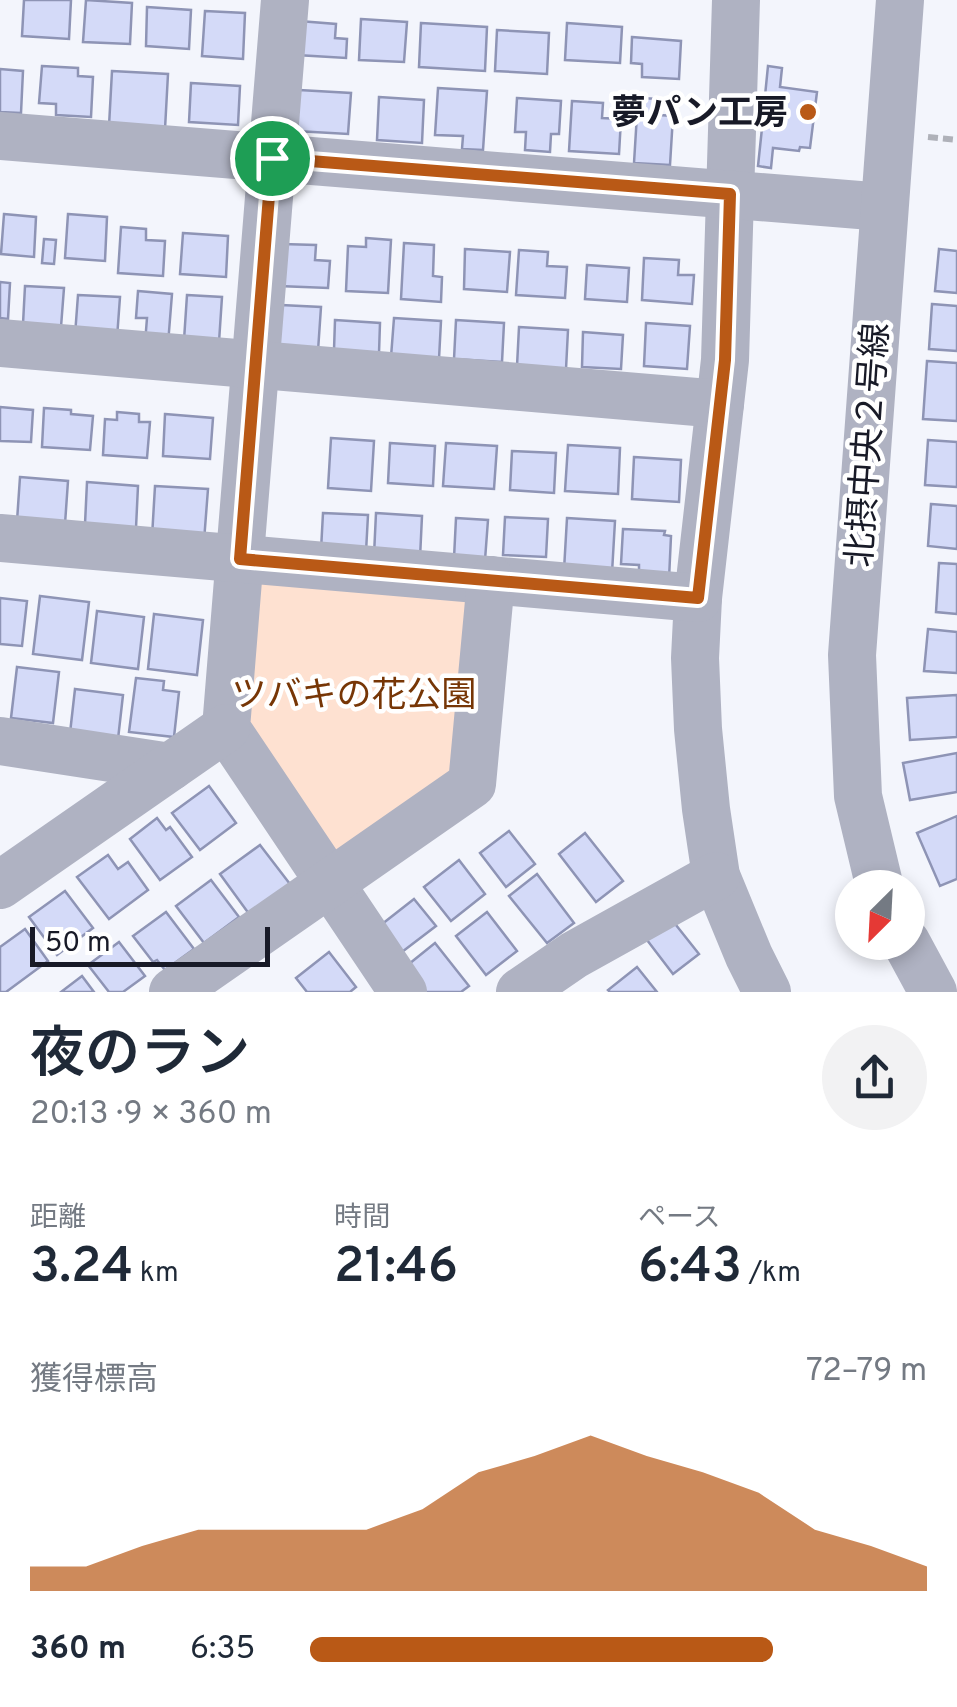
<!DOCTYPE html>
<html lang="ja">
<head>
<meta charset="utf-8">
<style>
  body { margin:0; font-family:Overpass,"Noto Sans JP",sans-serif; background:#f2f2f3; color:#1f2937; height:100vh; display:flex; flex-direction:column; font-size:38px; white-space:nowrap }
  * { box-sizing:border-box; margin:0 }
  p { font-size:32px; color:#747a83 }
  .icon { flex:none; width:55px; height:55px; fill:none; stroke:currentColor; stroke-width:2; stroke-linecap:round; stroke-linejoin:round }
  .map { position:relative; height:992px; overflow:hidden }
  .panel { display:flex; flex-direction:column; background:#fff; flex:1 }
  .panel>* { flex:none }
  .needle { width:65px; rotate:204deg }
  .controls { position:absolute; left:835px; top:870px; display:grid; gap:20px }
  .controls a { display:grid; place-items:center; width:90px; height:90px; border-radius:50%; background:#fff; box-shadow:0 5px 15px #0003; font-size:50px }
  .scale { position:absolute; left:30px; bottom:25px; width:240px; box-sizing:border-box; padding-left:10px; border:5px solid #181a27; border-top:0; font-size:28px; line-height:35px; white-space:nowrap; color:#181a27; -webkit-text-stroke:8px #fff; paint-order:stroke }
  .pin { position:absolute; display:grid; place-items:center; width:85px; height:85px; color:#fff; margin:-42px; border:5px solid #fff; border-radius:50%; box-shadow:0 2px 10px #0007 }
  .round { display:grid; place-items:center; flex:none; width:105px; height:105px; border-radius:52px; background:#f2f2f3 }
  .head { display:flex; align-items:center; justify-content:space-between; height:170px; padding:0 30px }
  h1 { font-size:55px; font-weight:600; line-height:75px }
  .metrics { display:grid; grid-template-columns:repeat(3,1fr); gap:15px; height:170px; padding:10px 30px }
  .metrics div { display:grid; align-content:center }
  .metrics b { font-size:50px; font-weight:600 }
  .metrics small { font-size:28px; font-weight:400 }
  .metrics p { font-size:28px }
  .chart { height:280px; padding:20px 30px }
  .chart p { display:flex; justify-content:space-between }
  .chart svg { width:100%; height:180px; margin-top:10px; fill:#b95916; opacity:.7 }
  ul { padding:0 30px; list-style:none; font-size:32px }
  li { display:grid; grid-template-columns:160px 120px 1fr; align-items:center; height:75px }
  li i { height:25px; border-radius:12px; background:#b95916 }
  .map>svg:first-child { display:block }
</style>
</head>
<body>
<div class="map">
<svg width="957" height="992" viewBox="0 0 957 992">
  <rect width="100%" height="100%" fill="#f3f5fc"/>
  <path fill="#fee1d1" d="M239 559 491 580 472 784 329 883 226 728Z"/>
  <g fill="#d4daf8" stroke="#8e94b5" stroke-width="2.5">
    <path d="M24 0H71L69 39 22 36Z"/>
    <path d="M86 0 132 3 130 44 83 42Z"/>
    <path d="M147 7 191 10 189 49 146 46Z"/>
    <path d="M205 11 245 13 243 59 202 56Z"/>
    <path d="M361 19 407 22 404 62 359 60Z"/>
    <path d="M299 21 336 24 335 38 347 39 346 58 297 55Z"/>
    <path d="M421 23 487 27 485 71 419 67Z"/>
    <path d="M567 23 622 27 620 63 565 60Z"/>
    <path d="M497 30 549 33 547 74 495 71Z"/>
    <path d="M632 37 681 41 679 79 642 77V64L631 63Z"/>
    <path d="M42 66 78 68V76L93 77 91 117 56 115V104L39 103Z"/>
    <path d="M768 66 782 68 780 87 817 92 810 148 800 147 799 151 773 148 771 168 758 166 765 100 774 101 775 97 765 96Z"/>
    <path d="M0 69 23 71 21 113 0 112Z"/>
    <path d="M112 71 168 74 165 129 109 126Z"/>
    <path d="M191 83 240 86 238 125 189 122Z"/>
    <path d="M438 88 487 91 483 150 462 149 463 136 435 135Z"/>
    <path d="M299 90 351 93 348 134 296 131Z"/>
    <path d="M379 97 424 100 422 143 377 140Z"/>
    <path d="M517 98 561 101 559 134H551L550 152 525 150 526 132H515Z"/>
    <path d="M638 98 661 99 660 115 673 116 670 165 634 163Z"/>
    <path d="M572 101 603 103 602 118 621 119 619 154 569 151Z"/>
    <path d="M4 214 36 217 34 257 1 254Z"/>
    <path d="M68 214 107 217 105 261 65 258Z"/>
    <path d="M121 227 146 229V240L165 241 163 276 118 273Z"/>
    <path d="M183 233 228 236 226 277 180 274Z"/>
    <path d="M366 238 391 240 388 293 346 291 348 246 366 247Z"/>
    <path d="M44 239 56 240 54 264 42 263Z"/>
    <path d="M404 243 434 245 433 276 442 277 441 302 401 299Z"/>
    <path d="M282 244 316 245 315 260 330 261 328 288 279 286Z"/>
    <path d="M465 249 510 252 507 292 464 289Z"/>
    <path d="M939 249 957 251V293L935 291Z"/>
    <path d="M519 250 548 252 547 266 567 267 565 298 516 295Z"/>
    <path d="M644 258 679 260 678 275H694L692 304 642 300Z"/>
    <path d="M587 265 629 268 627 302 585 299Z"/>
    <path d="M0 282 10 283 8 319 0 318Z"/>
    <path d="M25 286 64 288 61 327 23 324Z"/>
    <path d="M138 291 172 294 168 344 145 343 147 318H136Z"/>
    <path d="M78 295 120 297 117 338 75 335Z"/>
    <path d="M187 295 222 297 219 342 184 340Z"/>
    <path d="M932 304 957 306V351L929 349Z"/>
    <path d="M281 305 321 307 318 351 278 348Z"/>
    <path d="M394 318 441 321 439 359 391 357Z"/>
    <path d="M335 320 380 323 379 353 334 350Z"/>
    <path d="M456 320 504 323 502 362 454 359Z"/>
    <path d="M646 323 690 326 687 369 644 366Z"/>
    <path d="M519 327 568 330 566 369 517 366Z"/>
    <path d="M583 332 623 335 621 369 582 367Z"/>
    <path d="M927 361 957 363V421L923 419Z"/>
    <path d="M0 407 33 410 31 442 0 441Z"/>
    <path d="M44 408 71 410V414L93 416 90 450 42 447Z"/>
    <path d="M117 412 139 414V422H150L147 458 103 455 105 419 117 420Z"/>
    <path d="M165 414 213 418 210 459 163 456Z"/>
    <path d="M331 438 374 441 371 491 328 488Z"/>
    <path d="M928 440 957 442V487L925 485Z"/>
    <path d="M390 443 435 446 433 486 388 483Z"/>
    <path d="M446 443 497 446 494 489 443 486Z"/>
    <path d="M568 445 620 448 618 494 565 491Z"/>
    <path d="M512 451 556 453 554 493 510 490Z"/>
    <path d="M634 457 681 460 679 502 632 499Z"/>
    <path d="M20 477 68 481 65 524 17 521Z"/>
    <path d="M87 482 138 486 136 528 85 524Z"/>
    <path d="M155 486 208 489 204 541 152 537Z"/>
    <path d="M931 504 957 506V549L928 546Z"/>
    <path d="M323 513 368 515 366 552 321 550Z"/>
    <path d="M376 513 422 516 420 558 374 555Z"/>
    <path d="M505 517 548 519 546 557 503 555Z"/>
    <path d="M456 518 488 520 485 560 454 558Z"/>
    <path d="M567 518 615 521 612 573 564 570Z"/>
    <path d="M623 529 665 531 664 535 671 536 669 579 639 577V565L621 564Z"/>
    <path d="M939 563 957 564V614L936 612Z"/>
    <path d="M40 596 89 602 82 660 33 654Z"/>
    <path d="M0 598 27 601 22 646 0 644Z"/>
    <path d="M97 611 144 617 138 669 91 663Z"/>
    <path d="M154 614 203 620 197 675 148 669Z"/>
    <path d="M928 629 957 632V673L924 671Z"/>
    <path d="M17 667 59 672 53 723 11 718Z"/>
    <path d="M136 678 164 681 163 690 179 692 174 737 129 732Z"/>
    <path d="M75 689 123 695 118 739 70 733Z"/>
    <path d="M957 695V737L910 740 907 698Z"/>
    <path d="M957 753V792L910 800 903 763Z"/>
    <path d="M209 786 236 823 200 850 172 813Z"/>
    <path d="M957 816V879L940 886 917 833Z"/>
    <path d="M157 818 166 830 170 827 192 857 160 880 130 839Z"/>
    <path d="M509 831 535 864 506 887 480 853Z"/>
    <path d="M585 833 623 881 596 902 559 854Z"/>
    <path d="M260 845 293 888 252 918 220 874Z"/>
    <path d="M108 855 118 869 128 862 148 890 109 919 77 877Z"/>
    <path d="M459 860 485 894 451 921 424 887Z"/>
    <path d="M537 874 574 923 547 943 509 896Z"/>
    <path d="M211 880 239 917 204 943 176 906Z"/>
    <path d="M65 891 93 928 57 955 29 917Z"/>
    <path d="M414 899 436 926 398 955 377 928Z"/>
    <path d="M166 912 194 949 165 970 157 960 153 962 133 936Z"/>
    <path d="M487 912 517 951 486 975 456 936Z"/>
    <path d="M672 920 699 954 673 974 647 940Z"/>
    <path d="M25 929 48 961 6 992H0V947Z"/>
    <path d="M119 942 145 976 123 992H109L88 965Z"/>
    <path d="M435 943 469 986 461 992H423L404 968Z"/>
    <path d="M329 952 356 987 350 992H307L296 978Z"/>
    <path d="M637 967 657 992H610L608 990Z"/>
    <path d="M82 976 94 992H61Z"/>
  </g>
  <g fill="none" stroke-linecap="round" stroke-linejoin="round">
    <path stroke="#afb1b9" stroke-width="6" stroke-dasharray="10 5" stroke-linecap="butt" d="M928 137 957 140"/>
    <g stroke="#afb2c2" stroke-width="48">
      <path d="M285 0 226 728 403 992"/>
      <path d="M736 0 725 360 698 598 695 658 698 729 706 809 716 876 749 956 767 992"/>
      <path d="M0 136 884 207"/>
      <path d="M0 343 720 404"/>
      <path d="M0 538 698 598"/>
      <path d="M0 741 170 767"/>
      <path d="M0 885 226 728"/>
      <path d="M880 888 858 796 852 655 900 0"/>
      <path d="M906 942 933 992"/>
      <path d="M173 992 472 784 491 580"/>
      <path d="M520 992 574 955 716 876"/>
    </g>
  </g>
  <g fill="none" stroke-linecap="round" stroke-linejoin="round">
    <g stroke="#fff" stroke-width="20">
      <path id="route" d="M272 158 730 194 725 360 698 598 240 559Z"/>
    </g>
    <use href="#route" stroke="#b95916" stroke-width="12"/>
  </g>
  <circle fill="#b95916" stroke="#fff" stroke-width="4" cx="808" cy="112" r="10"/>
  <g text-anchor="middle" stroke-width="9" stroke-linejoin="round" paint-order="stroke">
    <g font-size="35" font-weight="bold" fill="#181a27" stroke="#fff" text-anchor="end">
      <text x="788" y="124">夢パン工房</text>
    </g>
    <g font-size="35" fill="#181a27" stroke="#fff">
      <text transform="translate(867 445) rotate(-86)" y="12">北摂中央２号線</text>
    </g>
    <g font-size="35" fill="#773606" stroke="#fff">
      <text x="354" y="706">ツバキの花公園</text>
    </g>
  </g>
</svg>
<div class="controls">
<a><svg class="needle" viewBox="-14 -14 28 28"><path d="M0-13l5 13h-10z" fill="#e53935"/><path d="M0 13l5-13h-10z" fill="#747a83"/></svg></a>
</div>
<div class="scale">50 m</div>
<div class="pin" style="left:272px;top:158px;background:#1e9e55"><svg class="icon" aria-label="arrive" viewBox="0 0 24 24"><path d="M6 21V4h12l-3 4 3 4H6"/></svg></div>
</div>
<section class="panel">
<div class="head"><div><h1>夜のラン</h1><p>20:13 · 9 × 360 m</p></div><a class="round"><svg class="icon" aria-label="share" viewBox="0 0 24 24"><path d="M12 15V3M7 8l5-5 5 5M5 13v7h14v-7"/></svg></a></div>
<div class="metrics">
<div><p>距離</p><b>3.24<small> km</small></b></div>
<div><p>時間</p><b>21:46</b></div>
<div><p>ペース</p><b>6:43<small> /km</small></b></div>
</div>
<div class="chart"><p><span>獲得標高</span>72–79 m</p>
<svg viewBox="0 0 160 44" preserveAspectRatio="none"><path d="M0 44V38L10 38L20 33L30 29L40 29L50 29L60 29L70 24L80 15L90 11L100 6L110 11L120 15L130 20L140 29L150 33L160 38V44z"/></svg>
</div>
<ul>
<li><b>360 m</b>6:35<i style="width:75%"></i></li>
</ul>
</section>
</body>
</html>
